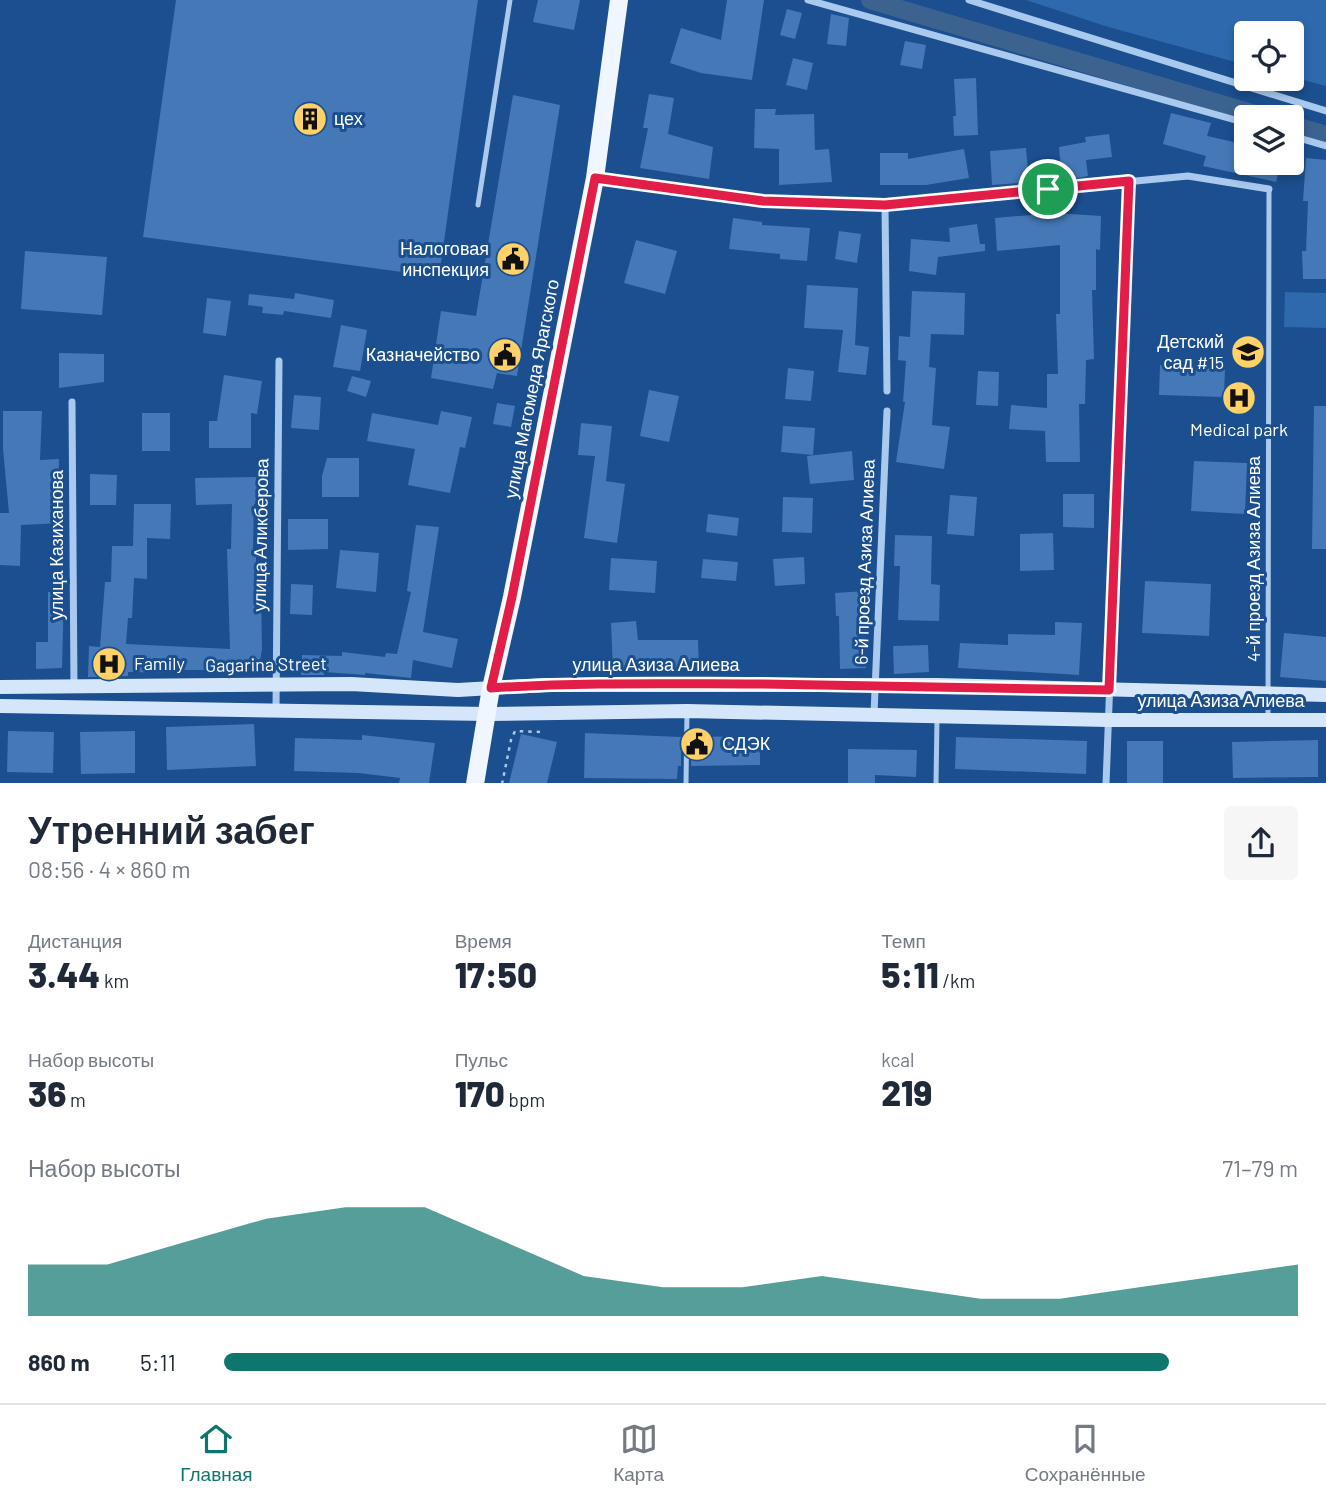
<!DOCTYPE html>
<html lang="ru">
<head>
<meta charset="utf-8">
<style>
  body { margin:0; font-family:Barlow,sans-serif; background:#f6f6f7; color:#1f2937; height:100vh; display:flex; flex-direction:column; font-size:26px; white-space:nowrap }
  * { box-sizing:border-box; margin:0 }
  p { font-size:23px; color:#747a83 }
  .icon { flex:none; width:38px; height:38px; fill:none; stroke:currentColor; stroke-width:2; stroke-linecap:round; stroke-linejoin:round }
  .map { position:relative; height:783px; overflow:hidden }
  .details { display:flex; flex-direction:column; background:#fff; flex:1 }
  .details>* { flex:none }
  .tools { position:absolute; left:1234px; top:21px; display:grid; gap:14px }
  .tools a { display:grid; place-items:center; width:70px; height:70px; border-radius:7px; background:#fff; box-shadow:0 4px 10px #0003; font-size:35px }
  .pin { position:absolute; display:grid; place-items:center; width:60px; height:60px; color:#fff; margin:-30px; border:4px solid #fff; border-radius:50%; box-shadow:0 2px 7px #0007 }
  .round { display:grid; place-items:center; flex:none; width:74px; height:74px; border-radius:7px; background:#f6f6f7 }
  .head { display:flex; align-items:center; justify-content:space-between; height:119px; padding:0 28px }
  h1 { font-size:38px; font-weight:800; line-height:52px }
  .stats { display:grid; grid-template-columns:repeat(3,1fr); gap:10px; height:119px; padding:7px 28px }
  .stats div { display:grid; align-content:center }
  .stats b { font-size:35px; font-weight:800 }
  .stats small { font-size:19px; font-weight:400 }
  .stats p { font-size:19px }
  .chart { height:196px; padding:14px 28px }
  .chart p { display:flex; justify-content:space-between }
  .chart svg { width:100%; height:126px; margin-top:7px; fill:#0f766e; opacity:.7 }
  ul { padding:0 28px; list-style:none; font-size:23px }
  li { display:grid; grid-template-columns:112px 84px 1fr; align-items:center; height:52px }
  li i { height:18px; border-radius:9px; background:#0f766e }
  .dock { display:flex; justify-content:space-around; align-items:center; height:98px; border-top:2px solid #e0e1e3; background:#fff; font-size:19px; color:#747a83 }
  .dock a { display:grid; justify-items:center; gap:4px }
  .dock .on { color:#0f766e }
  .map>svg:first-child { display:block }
</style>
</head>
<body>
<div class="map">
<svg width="1326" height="784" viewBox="0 0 1326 784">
  <rect width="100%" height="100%" fill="#1b4f8f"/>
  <g fill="#2e69ad">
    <path d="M1026 0H1326V86L1292 77V33H1246V65L1105 26Z"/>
    <path d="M1285 292 1326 293V328L1284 327Z"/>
  </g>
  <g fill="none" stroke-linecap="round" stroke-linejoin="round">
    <g stroke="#3c6290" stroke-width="18">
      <path d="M870 0 1265 117"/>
      <path d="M1292 125 1326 135"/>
    </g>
  </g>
  <g fill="#4478b7">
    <path d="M176 0H478L439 277 143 237Z"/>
    <path d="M538 0H580L574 30 533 22Z"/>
    <path d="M727 0H764L752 80 701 73 670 63 681 28 721 40Z"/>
    <path d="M787 9 802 13 795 39 780 35Z"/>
    <path d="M831 14 849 18 846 46 827 44Z"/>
    <path d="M905 41 926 45 922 69 900 65Z"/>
    <path d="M793 58 813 63 807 90 786 85Z"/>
    <path d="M976 78 978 135 954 136 953 116H956L954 79Z"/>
    <path d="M649 94 674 98 668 134 713 147 709 179 640 168 648 128H643Z"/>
    <path d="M513 95 560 105 517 376 497 373 493 389 431 378 441 311 476 316Z"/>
    <path d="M755 109H776L775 115 814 114 815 150 829 149 832 182 779 185V149L754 148Z"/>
    <path d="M1171 113 1211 123 1207 136 1243 144 1238 163H1281L1276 182 1203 166 1206 156 1163 144Z"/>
    <path d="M1109 134 1112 157 1086 160 1088 176 1062 181 1059 147 1086 142 1085 137Z"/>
    <path d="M1026 148 1029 182 992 185 990 151Z"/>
    <path d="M964 149 969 178 926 185H880V153H908V159Z"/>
    <path d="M1306 158 1326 160V279H1303L1302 251H1306L1308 201H1303Z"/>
    <path d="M1056 213 1101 216 1100 250 1096 249V290H1092L1094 359 1086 360 1085 404H1079L1080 462H1046L1045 431 1009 429 1011 405 1047 408V374H1058L1056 314H1060V245L997 251 995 218Z"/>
    <path d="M733 218 762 222V225L810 228 807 261 780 259V254L729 249Z"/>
    <path d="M977 224 980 244H985V251L938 257 936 275 909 271 911 239 950 242 949 228Z"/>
    <path d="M839 231 861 234 857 263 835 259Z"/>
    <path d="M636 240 677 251 665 294 624 283Z"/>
    <path d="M25 251 107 257 102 315 21 309Z"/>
    <path d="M807 285 858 288 855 345 869 347 866 375 838 372 843 330 804 328Z"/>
    <path d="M912 291 965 293 964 335 931 334 929 367 936 368 932 425 950 427 944 469 896 462 905 402H903L906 361 898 360 899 336 910 337Z"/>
    <path d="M295 293 334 300 331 318 284 311 283 315 262 313 263 307 248 305 249 294 294 299Z"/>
    <path d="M207 298 231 301 226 336 203 333Z"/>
    <path d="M341 325 367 330 360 371 333 367Z"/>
    <path d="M59 353 104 354V382L59 388Z"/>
    <path d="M1160 365 1225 368 1224 397 1159 395Z"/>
    <path d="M788 368 814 371 811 401 785 399Z"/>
    <path d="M978 371 999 372 998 406 976 405Z"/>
    <path d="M224 375 262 381 257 414 251 413V448H209V421H217Z"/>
    <path d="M352 376 371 381 366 397 347 391Z"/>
    <path d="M649 390 679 396 669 442 640 436Z"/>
    <path d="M294 395 321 397 319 430 291 428Z"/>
    <path d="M497 403 515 406 511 427 493 424Z"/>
    <path d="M1314 406H1326V549H1312Z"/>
    <path d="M3 411H42L40 460 59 459 58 505 61 504V523L21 525 20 566 0 565V513H9L3 449Z"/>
    <path d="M441 411 472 417 465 448 460 447 450 493 408 485 415 449 367 441 372 413 438 425Z"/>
    <rect x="142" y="413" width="28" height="38"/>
    <path d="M581 423 612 426 606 481 625 484 617 543 584 538 595 456 578 455Z"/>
    <path d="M783 426 815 428 813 455 781 452Z"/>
    <path d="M852 451 854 480 810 484 807 456Z"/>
    <path d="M327 458H359V497H322V476Z"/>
    <path d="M1194 461 1247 463 1245 514 1191 511Z"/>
    <path d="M90 474 117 475 116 505H90Z"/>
    <path d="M257 477V504H254L253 549H256V593H261L262 649 258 673 205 666V670H171V673L128 672V676L88 677 89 646 100 647 105 582H111L112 546H133L134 504H171L170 539 147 538V579L134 578 132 618H128L126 644 230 649 227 549H231L232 504 196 505 195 478Z"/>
    <path d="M1063 494H1094V528L1063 527Z"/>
    <path d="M950 495 977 497 974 536 947 534Z"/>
    <path d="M783 497 813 498 812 533 782 532Z"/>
    <path d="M708 514 739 518 737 536 706 532Z"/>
    <path d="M288 519H328V549L288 550Z"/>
    <path d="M416 525 439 527 423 632 458 639 452 668 413 660 411 678 365 673V675L324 672V675H301L302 655 342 656V652L385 657 386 653 397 654 411 592 407 591Z"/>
    <path d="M1053 533 1054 570 1020 571V534Z"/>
    <path d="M895 535 932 536 931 584 940 585 939 621 898 620 900 566H894Z"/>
    <path d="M340 550 379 553 376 592 336 588Z"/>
    <path d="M804 557 805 584 775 586 773 559Z"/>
    <path d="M611 558 657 561 655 593 609 590Z"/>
    <path d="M703 559 738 562 736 581 701 578Z"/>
    <path d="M1145 581 1211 584 1209 636 1142 633Z"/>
    <path d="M291 584 313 585 312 615 290 614Z"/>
    <path d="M866 591V668L840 669 839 616H836L835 593Z"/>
    <path d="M48 592H64L62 668 36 669V642H48Z"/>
    <path d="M636 621 638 640H698L699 668 613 671 611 623Z"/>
    <path d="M1055 622 1082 623 1079 675 958 668 960 643 1008 645V634L1055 635Z"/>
    <path d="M1284 633 1326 637V681L1280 677Z"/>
    <path d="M928 645 929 672 894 674 893 646Z"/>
    <path d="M254 724 256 766 167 770 166 727Z"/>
    <path d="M8 731 54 732 53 773 7 772Z"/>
    <path d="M135 731V773L81 774 80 732Z"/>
    <path d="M585 733 681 737V766H678L677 779 584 778Z"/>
    <path d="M521 734 557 742 547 783H509Z"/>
    <path d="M362 735 435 743 429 783H399L400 778 359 773 294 771 295 738 362 740Z"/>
    <path d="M760 736V765L691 766 692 737Z"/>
    <path d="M956 737 1087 741 1086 774 955 769Z"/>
    <path d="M1318 740V777L1233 778 1232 742Z"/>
    <rect x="1127" y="741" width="36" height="42"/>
    <path d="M848 749 917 750 916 777 875 775V783H848Z"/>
  </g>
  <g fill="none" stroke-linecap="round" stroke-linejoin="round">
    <path stroke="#a9c9ee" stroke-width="2.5" stroke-dasharray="3.5 5" stroke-linecap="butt" d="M502 784 511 740 515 731 540 732"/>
    <g stroke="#a9c9ee" stroke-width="5">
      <path d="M478 205 510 0"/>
      <path d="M1268 717 1269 189"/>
      <path d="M686 784 687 711"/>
      <path d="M936 784 937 719"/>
    </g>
    <g stroke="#a9c9ee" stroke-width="7">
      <path d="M808 0 1246 123"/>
      <path d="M969 0 1326 111"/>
      <path d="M1292 136 1326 146"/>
      <path d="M595 178 763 201 885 205 1188 176 1269 189"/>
      <path d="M885 205 887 391"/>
      <path d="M72 402 74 688"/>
      <path d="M276 709 279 361"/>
      <path d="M874 714 887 411"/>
      <path d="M1106 784 1129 181"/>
    </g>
    <g stroke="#d6e6fa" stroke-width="14">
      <path d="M0 687 351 684 458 690 545 685H937L1326 695"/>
      <path d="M0 706 487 714 687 711 1108 720H1326"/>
    </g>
    <path stroke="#f0f6ff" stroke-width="18" d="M475 784 491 688 512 597 595 178 619 0"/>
  </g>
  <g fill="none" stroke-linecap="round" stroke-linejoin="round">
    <g stroke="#fff" stroke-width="14">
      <path id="route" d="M595 178 763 201 885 205 1129 181 1109 690C993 687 878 685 763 684 672 684 581 682 491 688L512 597Z"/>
    </g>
    <use href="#route" stroke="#e11d48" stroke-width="9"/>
  </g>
  <defs>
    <g id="building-disc" transform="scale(1.75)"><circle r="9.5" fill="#ffd166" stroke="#1b4f8f"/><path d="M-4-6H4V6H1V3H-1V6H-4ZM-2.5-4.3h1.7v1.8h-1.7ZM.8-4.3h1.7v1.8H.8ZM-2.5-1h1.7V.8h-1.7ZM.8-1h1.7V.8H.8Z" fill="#111"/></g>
    <g id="civic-disc" transform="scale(1.75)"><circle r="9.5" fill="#ffd166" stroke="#1b4f8f"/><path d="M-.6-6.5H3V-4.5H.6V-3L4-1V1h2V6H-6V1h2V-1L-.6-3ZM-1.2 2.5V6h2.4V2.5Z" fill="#111"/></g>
    <g id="school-disc" transform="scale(1.75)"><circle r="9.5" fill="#ffd166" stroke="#1b4f8f"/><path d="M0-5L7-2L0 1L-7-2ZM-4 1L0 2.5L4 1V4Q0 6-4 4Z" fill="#111"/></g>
    <g id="hospital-disc" transform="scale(1.75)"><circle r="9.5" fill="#ffd166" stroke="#1b4f8f"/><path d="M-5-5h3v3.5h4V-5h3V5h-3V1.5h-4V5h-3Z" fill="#111"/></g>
  </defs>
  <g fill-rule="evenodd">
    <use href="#building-disc" x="310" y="119"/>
    <use href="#civic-disc" x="513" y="259"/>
    <use href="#school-disc" x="1248" y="352"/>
    <use href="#civic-disc" x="505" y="355"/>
    <use href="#hospital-disc" x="1239" y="398"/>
    <use href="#hospital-disc" x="109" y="664"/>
    <use href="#civic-disc" x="697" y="744"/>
  </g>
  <g text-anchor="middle" stroke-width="6" stroke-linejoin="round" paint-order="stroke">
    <g font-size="18" fill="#fff" stroke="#1b4f8f" text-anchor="start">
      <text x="334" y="125">цех</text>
      <text x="489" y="255" text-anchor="end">Налоговая<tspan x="489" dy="21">инспекция</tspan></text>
      <text x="1224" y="348" text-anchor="end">Детский<tspan x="1224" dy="21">сад #15</tspan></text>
      <text x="480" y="361" text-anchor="end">Казначейство</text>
      <text x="1239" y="436" text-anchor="middle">Medical park</text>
      <text x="134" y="670">Family</text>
      <text x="722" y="750">СДЭК</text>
    </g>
    <g font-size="18" fill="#fff" stroke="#1b4f8f">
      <text transform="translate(532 389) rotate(-79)" y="6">улица Магомеда Ярагского</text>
      <text transform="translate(261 535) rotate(-89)" y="6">улица Аликберова</text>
      <text transform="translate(57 545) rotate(-90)" y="6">улица Казиханова</text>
      <text transform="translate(1254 559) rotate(-90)" y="6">4-й проезд Азиза Алиева</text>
      <text transform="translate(865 562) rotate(-88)" y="6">6-й проезд Азиза Алиева</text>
      <text transform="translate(266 665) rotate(-1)" y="6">Gagarina Street</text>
      <text x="656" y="671">улица Азиза Алиева</text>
      <text x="1221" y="707">улица Азиза Алиева</text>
    </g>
  </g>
</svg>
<div class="tools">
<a><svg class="icon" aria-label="locate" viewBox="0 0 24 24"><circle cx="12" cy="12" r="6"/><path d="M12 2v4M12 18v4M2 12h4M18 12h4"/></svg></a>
<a><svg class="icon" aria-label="layers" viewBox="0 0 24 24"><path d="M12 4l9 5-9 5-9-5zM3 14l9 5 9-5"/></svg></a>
</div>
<div class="pin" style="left:1048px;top:189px;background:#1e9e55"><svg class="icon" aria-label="arrive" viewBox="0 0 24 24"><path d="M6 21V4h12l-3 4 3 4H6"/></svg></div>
</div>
<section class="details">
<div class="head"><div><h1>Утренний забег</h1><p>08:56 · 4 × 860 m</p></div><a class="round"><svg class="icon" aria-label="share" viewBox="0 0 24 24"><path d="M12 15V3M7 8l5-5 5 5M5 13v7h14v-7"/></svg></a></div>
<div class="stats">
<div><p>Дистанция</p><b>3.44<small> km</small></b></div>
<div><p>Время</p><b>17:50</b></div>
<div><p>Темп</p><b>5:11<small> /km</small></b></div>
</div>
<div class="stats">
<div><p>Набор высоты</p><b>36<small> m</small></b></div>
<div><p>Пульс</p><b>170<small> bpm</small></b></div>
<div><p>kcal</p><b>219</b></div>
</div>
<div class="chart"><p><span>Набор высоты</span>71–79 m</p>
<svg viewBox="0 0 160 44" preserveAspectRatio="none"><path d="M0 44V26L10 26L20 18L30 10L40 6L50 6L60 18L70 30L80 34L90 34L100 30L110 34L120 38L130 38L140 34L150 30L160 26V44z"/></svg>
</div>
<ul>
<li><b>860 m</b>5:11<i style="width:88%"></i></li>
</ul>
</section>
<nav class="dock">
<a class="on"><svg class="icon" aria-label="home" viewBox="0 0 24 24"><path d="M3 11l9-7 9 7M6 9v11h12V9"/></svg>Главная</a>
<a><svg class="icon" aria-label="map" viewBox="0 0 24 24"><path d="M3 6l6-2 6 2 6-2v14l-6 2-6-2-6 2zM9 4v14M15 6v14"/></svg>Карта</a>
<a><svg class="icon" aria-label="saved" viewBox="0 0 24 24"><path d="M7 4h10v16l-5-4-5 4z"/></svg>Сохранённые</a>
</nav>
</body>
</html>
